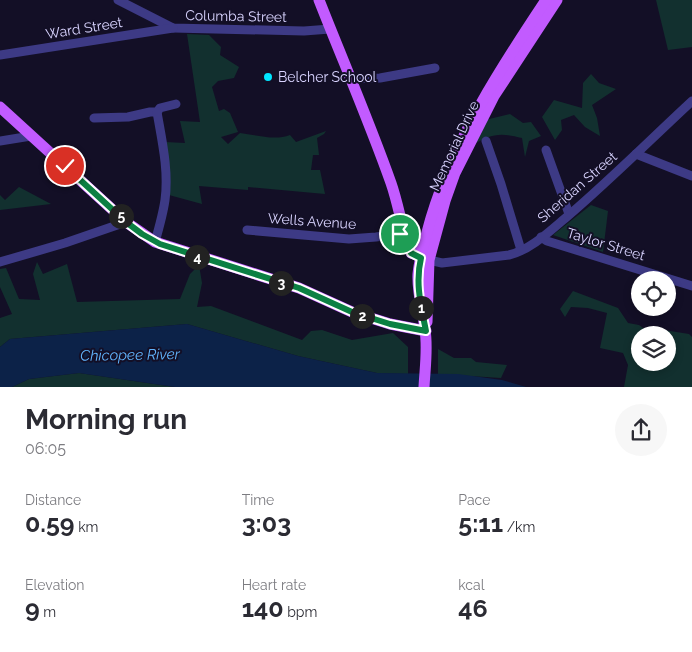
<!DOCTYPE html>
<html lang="en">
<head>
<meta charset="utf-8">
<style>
  body { margin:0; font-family:Raleway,sans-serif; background:#f7f7f7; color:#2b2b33; height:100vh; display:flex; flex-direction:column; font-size:19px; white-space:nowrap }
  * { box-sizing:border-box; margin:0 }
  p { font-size:16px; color:#7c7c81 }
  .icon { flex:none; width:28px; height:28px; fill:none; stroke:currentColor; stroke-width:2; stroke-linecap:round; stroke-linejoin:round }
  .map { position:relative; height:387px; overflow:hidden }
  .drawer { display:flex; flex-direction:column; background:#fff; flex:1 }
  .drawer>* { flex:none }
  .buttons { position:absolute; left:631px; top:271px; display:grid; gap:10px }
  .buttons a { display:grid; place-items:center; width:45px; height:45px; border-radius:50%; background:#fff; box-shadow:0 2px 8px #0003; font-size:25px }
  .pin { position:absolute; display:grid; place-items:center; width:42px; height:42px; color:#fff; margin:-21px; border:2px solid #fff; border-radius:50%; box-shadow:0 1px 5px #0007 }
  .km { position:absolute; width:25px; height:25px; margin:-12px; border-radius:50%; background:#222; color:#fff; font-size:14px; line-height:25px; text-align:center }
  .round { display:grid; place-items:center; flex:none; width:52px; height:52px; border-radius:26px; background:#f7f7f7 }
  .headline { display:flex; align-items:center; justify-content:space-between; height:85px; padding:0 25px }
  h1 { font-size:28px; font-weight:700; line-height:38px }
  .metrics { display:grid; grid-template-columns:repeat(3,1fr); gap:8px; height:85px; padding:5px 25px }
  .metrics div { display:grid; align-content:center }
  .metrics b { font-size:25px; font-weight:700 }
  .metrics small { font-size:14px; font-weight:400 }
  .metrics p { font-size:14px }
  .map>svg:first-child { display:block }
</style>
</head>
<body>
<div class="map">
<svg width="692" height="387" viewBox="0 0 692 387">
  <rect width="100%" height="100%" fill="#130f26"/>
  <g fill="#12302f">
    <path d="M656 0H692V47L668 50Z"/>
    <path d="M187 34 209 35 221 47 220 55 239 67 234 78 218 81 212 87 219 111 224 109 230 113 238 132 221 137 228 144 240 133C256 135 275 141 290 135L296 142 326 131 324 134 317 138 319 155H313L311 170H320L325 194 248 187V190L199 186 202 204 169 195 165 142 185 143 180 121 200 122Z"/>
    <path d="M591 74 599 83 616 89 592 105 597 118 600 136 585 127 574 115 561 120 562 130 555 140 542 117 554 100 582 108 583 83Z"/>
    <path d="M510 114 523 123 531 122 541 136 529 141 525 157 522 138C499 132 491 134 471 146L485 120Z"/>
    <path d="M19 187 51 204 0 210V195L5 200Z"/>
    <path d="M591 205 608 211 603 252 553 235Z"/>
    <path d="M37 262 43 274 67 264 77 302 180 299 190 274 199 265 202 283 197 307 211 306 302 340 311 331 322 330 352 340 393 333 408 347V374L377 373 298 356 187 324 10 339 0 347V318L12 314 0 287V269L6 268 19 299 40 300 33 274Z"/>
    <path d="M573 291 618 308 628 323 639 325 653 335H640V362H668V335H655L664 330 689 334 692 337V387H624L628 365 623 353 600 348 607 313 588 308 571 307 565 317 560 309Z"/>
    <path d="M438 349 454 358H471L476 362 507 365 501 378 438 374Z"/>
    <path d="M79 373 175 387H12L29 379Z"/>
  </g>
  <path fill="#0c2248" d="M187 324 298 356 377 373 458 374 502 380 526 387H175L79 373 29 379 12 387H0V347L10 339Z"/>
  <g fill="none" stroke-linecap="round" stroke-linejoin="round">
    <g stroke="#3d3a85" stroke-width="9">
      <path d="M118 0 173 28 304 31 330 29"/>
      <path d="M0 55 173 28"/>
      <path d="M350 79 380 78 435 68"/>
      <path d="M94 118 128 117 150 112H157L160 108 176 104"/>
      <path d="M0 141 31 136"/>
      <path d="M486 141 501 184 521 250"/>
      <path d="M546 150 569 214"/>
      <path d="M636 154 692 176"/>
      <path d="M247 230 349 239 376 237 404 233"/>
      <path d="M541 237 547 241 692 286"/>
      <path d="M155 242C159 228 163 214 165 200 169 171 162 141 157 112"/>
      <path d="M429 260 442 263 509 255C531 250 552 229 569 215 611 179 651 139 692 101"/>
      <path d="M0 262 65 243 126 222"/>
    </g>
    <g stroke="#c25bff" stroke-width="11">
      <path d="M319 0C343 61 369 121 391 183 399 206 402 230 411 253L428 259"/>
      <path d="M0 107 126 222 155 242 299 288 352 312 390 324 426 331"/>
      <path d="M407 224 417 244 421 257"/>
      <path d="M427 322 429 260 445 201 455 173 494 96 557 0"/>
      <path d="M424 387C425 368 428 348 425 330 423 311 417 293 418 274 420 255 426 236 431 218 455 138 500 69 546 0"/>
    </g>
  </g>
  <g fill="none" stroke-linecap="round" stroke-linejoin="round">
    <g stroke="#fff" stroke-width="10">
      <path id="route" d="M65 166 126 222 142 234 160 244 299 288 352 312 390 324 426 331C421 306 415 283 421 258L411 253 404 233 400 234"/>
    </g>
    <use href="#route" stroke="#0b8043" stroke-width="6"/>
  </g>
  <circle fill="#00e5ff" stroke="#130f26" stroke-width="2" cx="268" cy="77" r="5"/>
  <g text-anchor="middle" stroke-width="4" stroke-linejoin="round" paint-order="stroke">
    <g font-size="14" fill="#d9d4ff" stroke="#130f26">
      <text transform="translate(236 16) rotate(1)" y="5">Columba Street</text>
      <text transform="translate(84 28) rotate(-9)" y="5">Ward Street</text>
      <text transform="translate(454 146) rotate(-65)" y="5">Memorial Drive</text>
      <text transform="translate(577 187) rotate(-41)" y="5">Sheridan Street</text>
      <text transform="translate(312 221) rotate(4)" y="5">Wells Avenue</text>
      <text transform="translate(606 244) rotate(17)" y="5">Taylor Street</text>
    </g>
    <g font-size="14" fill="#d9d4ff" stroke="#130f26" text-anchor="start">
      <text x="278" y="82">Belcher School</text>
    </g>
    <g font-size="15" font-style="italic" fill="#62b6ff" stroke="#130f26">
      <text transform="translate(130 355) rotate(-1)" y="5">Chicopee River</text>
    </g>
  </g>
</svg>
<div class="buttons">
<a><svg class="icon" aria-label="locate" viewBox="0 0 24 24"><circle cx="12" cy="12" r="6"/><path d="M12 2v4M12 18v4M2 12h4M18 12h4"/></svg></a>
<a><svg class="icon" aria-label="layers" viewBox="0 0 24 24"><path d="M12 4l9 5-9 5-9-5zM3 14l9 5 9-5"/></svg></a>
</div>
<div class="pin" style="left:400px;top:234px;background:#1e9e55"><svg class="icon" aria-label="arrive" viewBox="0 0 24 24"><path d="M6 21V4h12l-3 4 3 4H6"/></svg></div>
<div class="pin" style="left:65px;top:166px;background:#d93025"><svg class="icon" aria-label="check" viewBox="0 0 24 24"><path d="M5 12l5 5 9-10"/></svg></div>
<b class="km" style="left:421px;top:308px">1</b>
<b class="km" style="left:362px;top:316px">2</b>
<b class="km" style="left:281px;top:283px">3</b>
<b class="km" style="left:197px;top:257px">4</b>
<b class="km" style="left:121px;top:216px">5</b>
</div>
<section class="drawer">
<div class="headline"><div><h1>Morning run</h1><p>06:05</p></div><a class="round"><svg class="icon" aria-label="share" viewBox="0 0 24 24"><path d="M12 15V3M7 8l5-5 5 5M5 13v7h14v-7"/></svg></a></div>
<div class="metrics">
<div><p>Distance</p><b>0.59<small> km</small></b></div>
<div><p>Time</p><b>3:03</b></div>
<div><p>Pace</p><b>5:11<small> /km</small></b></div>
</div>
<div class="metrics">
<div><p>Elevation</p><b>9<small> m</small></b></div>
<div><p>Heart rate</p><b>140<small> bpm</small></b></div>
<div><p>kcal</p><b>46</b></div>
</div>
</section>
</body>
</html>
